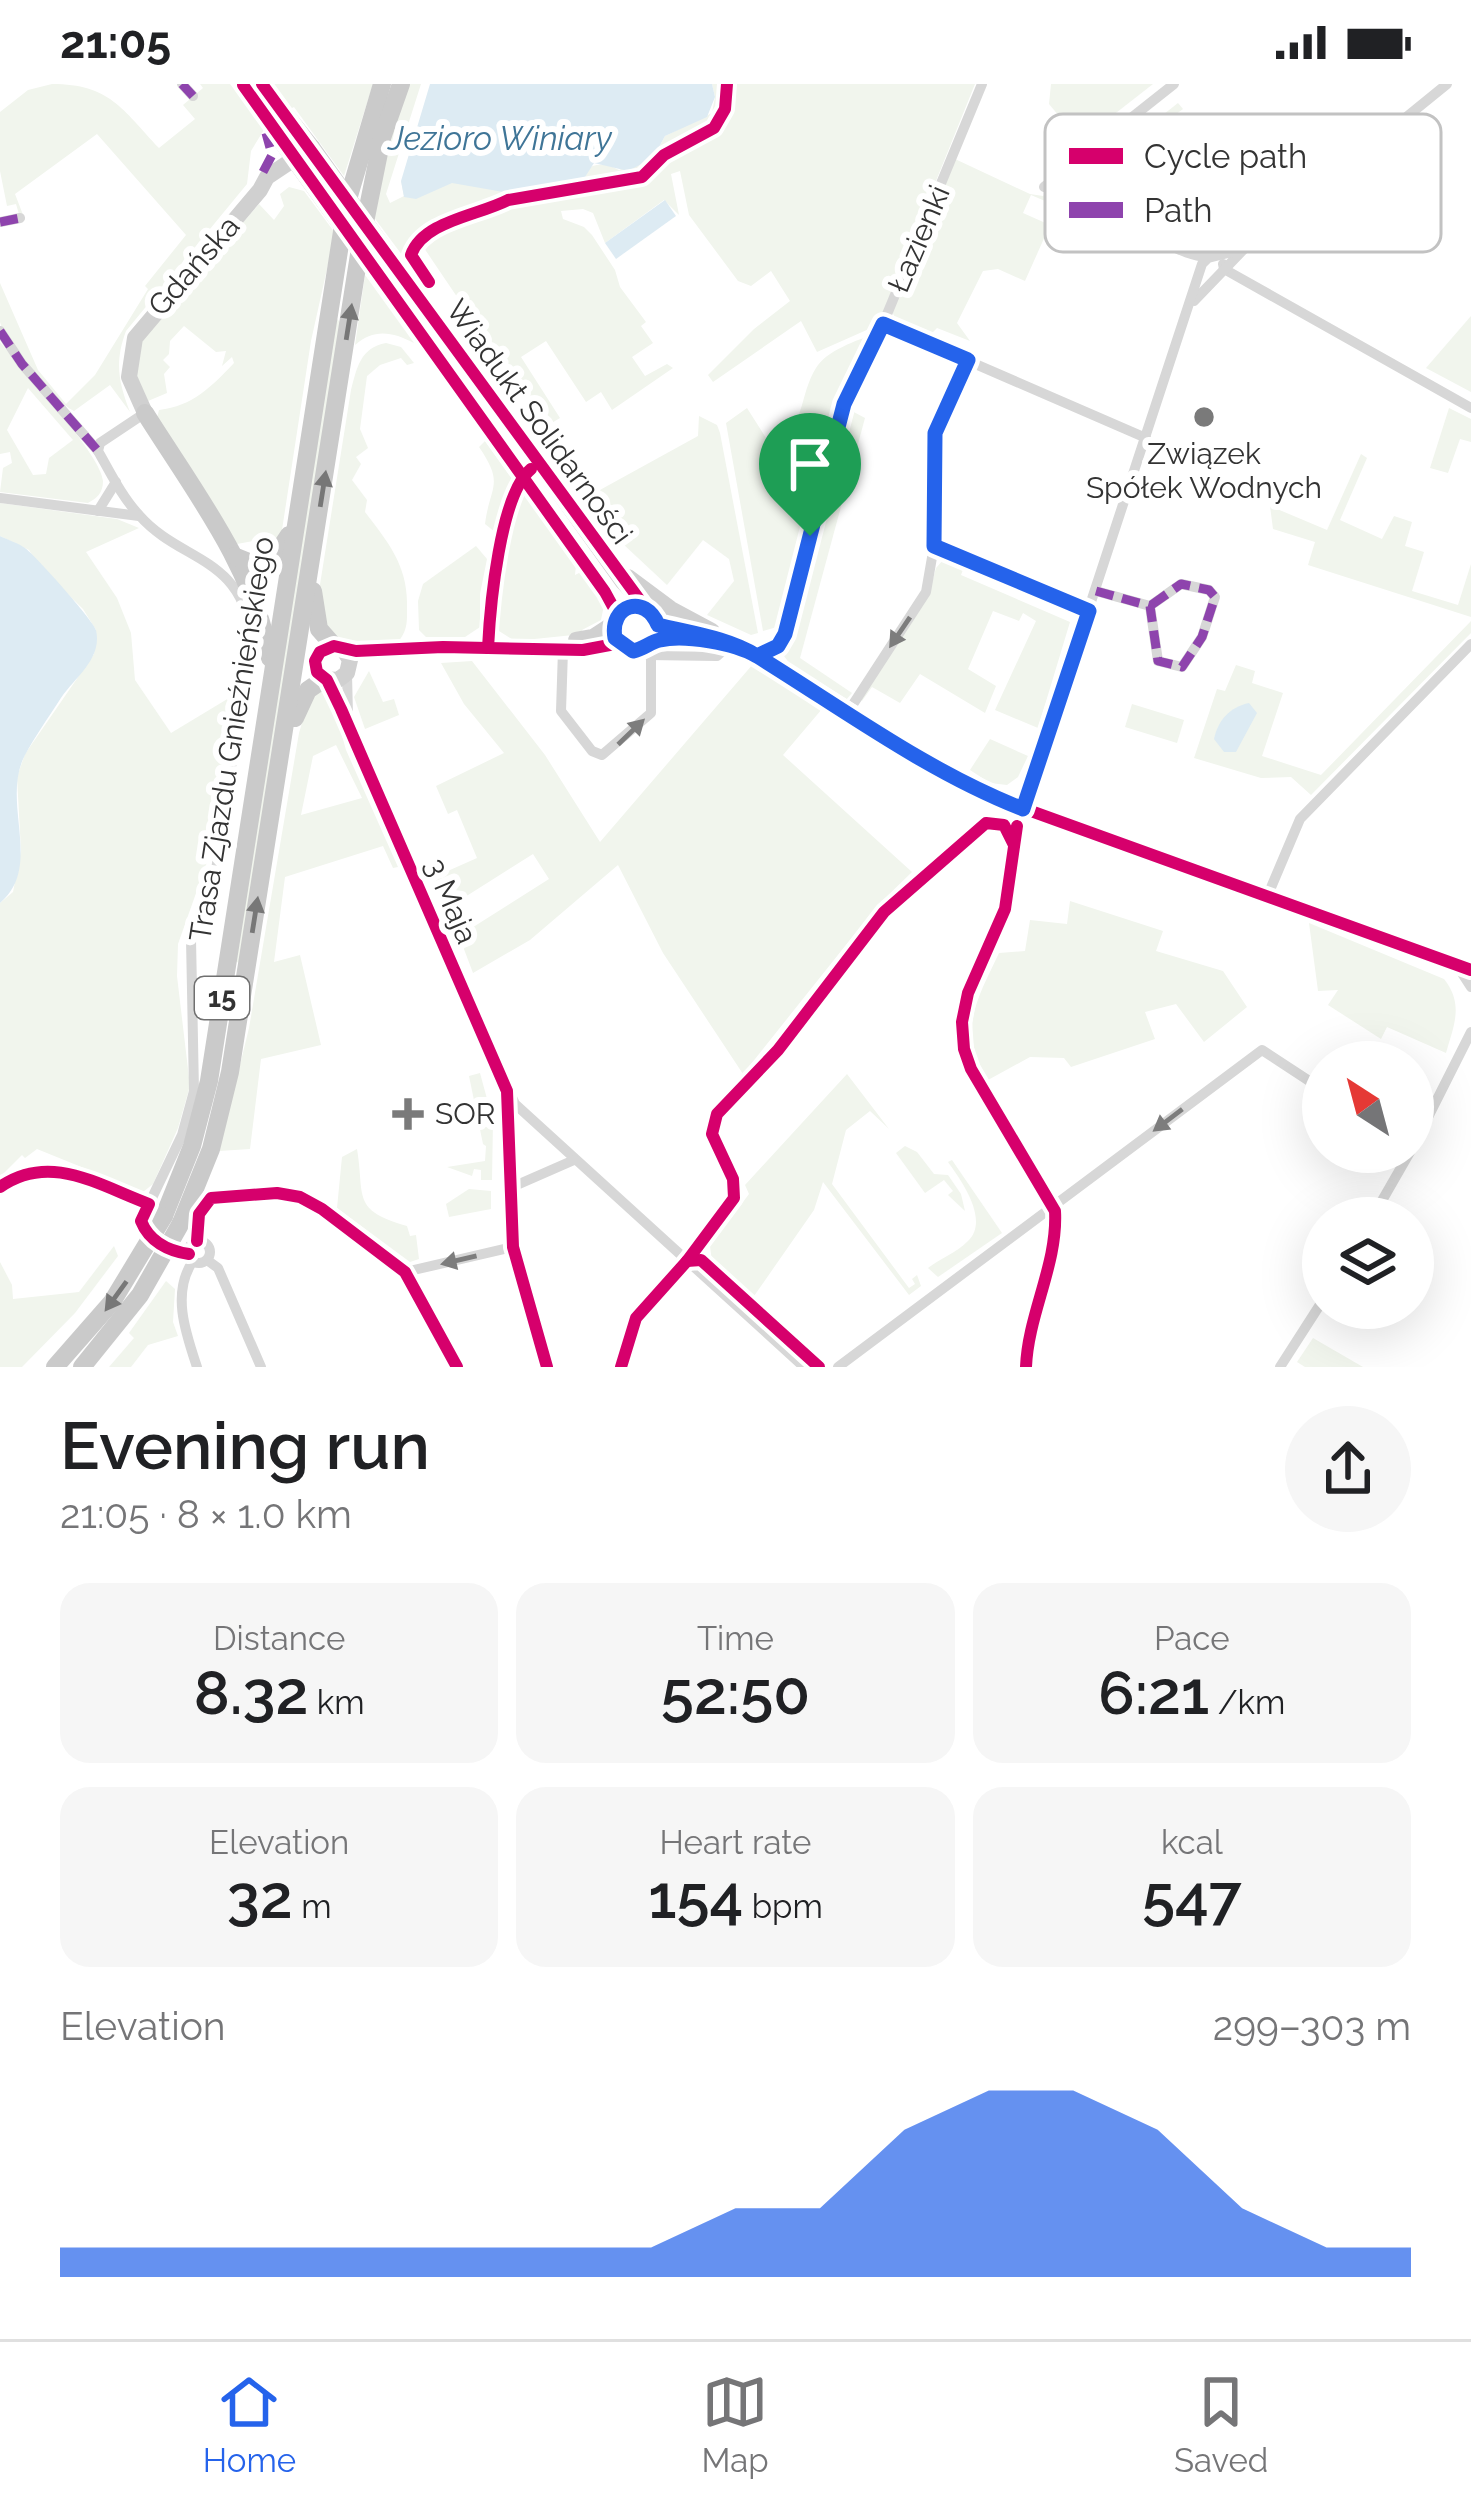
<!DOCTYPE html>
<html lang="en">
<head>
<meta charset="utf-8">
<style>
  body { margin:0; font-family:Raleway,sans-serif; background:#f6f6f6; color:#202124; height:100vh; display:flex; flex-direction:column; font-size:45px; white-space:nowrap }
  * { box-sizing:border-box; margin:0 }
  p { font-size:39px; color:#757577 }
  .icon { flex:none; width:66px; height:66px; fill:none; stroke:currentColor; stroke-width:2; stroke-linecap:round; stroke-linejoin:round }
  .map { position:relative; height:1283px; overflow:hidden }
  .panel { display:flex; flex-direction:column; background:#fff; flex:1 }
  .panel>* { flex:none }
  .needle { width:78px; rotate:324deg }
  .fabs { position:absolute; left:1302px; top:957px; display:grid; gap:24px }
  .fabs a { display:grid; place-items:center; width:132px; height:132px; border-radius:50%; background:#fff; box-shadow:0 12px 48px #0002; font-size:60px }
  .pin { position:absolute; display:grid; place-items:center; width:102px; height:102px; color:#fff; margin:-123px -51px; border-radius:50% 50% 50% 0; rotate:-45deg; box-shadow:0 0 12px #0007 }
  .pin .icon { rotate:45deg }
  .round { display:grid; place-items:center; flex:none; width:126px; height:126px; border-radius:63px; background:#f6f6f6 }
  .summary { display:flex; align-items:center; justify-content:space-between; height:204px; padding:0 60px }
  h1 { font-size:66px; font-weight:600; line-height:90px }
  .metrics { display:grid; grid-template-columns:repeat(3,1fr); gap:18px; height:204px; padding:12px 60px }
  .metrics div { display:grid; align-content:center; border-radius:30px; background:#f6f6f6; text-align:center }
  .metrics b { font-size:60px; font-weight:600 }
  .metrics small { font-size:33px; font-weight:400 }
  .metrics p { font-size:33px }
  .chart { height:336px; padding:24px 60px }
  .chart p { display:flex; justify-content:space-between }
  .chart svg { width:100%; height:216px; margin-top:12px; fill:#2563eb; opacity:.7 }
  .status { display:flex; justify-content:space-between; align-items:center; height:84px; padding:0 60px; background:#fff; direction:ltr }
  .status svg { height:33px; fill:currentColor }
  .dock { display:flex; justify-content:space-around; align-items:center; height:168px; border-top:3px solid #e0e0e0; background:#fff; font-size:33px; color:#757577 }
  .dock a { display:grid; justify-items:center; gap:6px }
  .dock .on { color:#2563eb }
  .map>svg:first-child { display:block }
</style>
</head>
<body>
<div class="status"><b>21:05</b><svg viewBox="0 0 49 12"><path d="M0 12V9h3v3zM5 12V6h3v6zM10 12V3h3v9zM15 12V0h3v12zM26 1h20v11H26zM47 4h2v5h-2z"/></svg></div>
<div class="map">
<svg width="1471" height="1283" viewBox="0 0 1471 1283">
  <rect width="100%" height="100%" fill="#fff"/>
  <g fill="#f1f5ed" fill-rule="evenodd">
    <path d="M52 0C110 0 122 25 159 64L195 35 183 21 203 4 200 0H230L265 44 251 67 247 100 126 247C114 279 119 299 130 328L110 301 74 327C53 316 6 261 0 238 0 227 0 210 0 199L38 286 66 320 95 291 148 205 145 202 186 151 97 50 15 110 25 136 21 137 16 120 7 122 0 87V28L28 6Z"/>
    <path d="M272 0H373L344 92 294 23 290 25Z"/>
    <path d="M408 0H421L386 110 390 119 404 112 401 97 567 101C587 85 595 73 619 86L653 74 665 52 712 29 715 13 712 0H975L878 241 817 268 801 237 713 298 708 291 754 245 790 217 771 187 751 202 738 197 689 131 680 87 671 90 679 131 664 116 605 159 593 129 583 125 561 127 563 135 584 143 592 151 615 186 620 203 646 238 641 242 653 259 632 273 645 292 667 280 673 284 612 326 601 308 586 318 546 257 521 273 560 334 545 343 424 164 402 171 373 132 382 80Z"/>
    <path d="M1051 0H1153L1080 57 1049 20Z"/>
    <path d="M1178 19 1183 25 1164 39 1149 73 1117 102 1134 136 1124 134 1103 116C1105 64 1141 49 1178 19Z"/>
    <path d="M955 75 1030 110 1043 112 1048 107 1047 102 1051 106H1071L1093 127 1087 135 1031 111 1023 129 1050 141 1025 197 998 185 983 187 957 239 970 257 937 244 931 250 897 237 892 228Z"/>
    <path d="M289 103 304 107 335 149 311 257 280 459 267 474 247 470 273 463 274 453 237 460 157 334 159 326C193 322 211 303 234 279L232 273 222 282 226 267 216 268 184 242 170 257 169 270 163 276 170 283 164 290 167 309 148 317 136 290 142 255 259 120 274 136 284 122 280 110Z"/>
    <path d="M365 191 414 259C393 248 374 244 355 261Z"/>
    <path d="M1471 232V308L1426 284Z"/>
    <path d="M336 234 341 239 239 879 235 877Z"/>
    <path d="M875 250 841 319 835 318 777 543 763 547 726 339 747 324 766 354 776 359C806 341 799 311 816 284 826 267 857 256 875 250Z"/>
    <path d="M0 258C20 284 102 371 103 397 103 409 97 414 88 419L0 408 3 384 12 379 10 368 0 370ZM28 304 73 356 49 374 46 390 33 391 7 346Z"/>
    <path d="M386 259 401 263 414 279 407 281 401 274 380 281 367 292 360 345 368 364 356 373 361 380 352 396 367 416 365 428C388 458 408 482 407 522 407 537 408 546 398 558L350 562 332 555 318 513 351 306C357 284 360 264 386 259Z"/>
    <path d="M1449 324 1471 335V358L1460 355 1448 389 1430 384Z"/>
    <path d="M850 326 865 334 800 574 852 609 845 617 793 584 784 572 796 542Z"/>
    <path d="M699 332 717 341 720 349 758 549 751 551 707 531 734 497 729 475 703 456 667 501 622 459 589 412 698 352Z"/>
    <path d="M485 357 515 399 500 445 495 448 485 440C490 401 505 401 479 363Z"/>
    <path d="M1361 370 1367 374 1340 436 1382 455 1394 432 1412 438 1405 462 1424 468 1412 507 1458 521 1471 480V533L1308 481 1315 458 1273 445 1270 422 1327 446Z"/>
    <path d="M523 407 576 481 575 491 581 488 604 521 601 536 582 546 583 550 515 557 499 547V497Z"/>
    <path d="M0 419 117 435 139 444 86 468 117 514 131 549 135 596 171 649 234 611 212 764 178 860 177 892 190 1002 178 1044 153 1100 143 1108 37 1065 25 1074 22 1071 0 1093V819L13 808 21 767 17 693 25 670 94 570 96 546 83 525 40 483 29 466 0 452Z"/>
    <path d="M476 462 487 475 480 510V543L465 553H426L419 546 418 517 423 500Z"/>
    <path d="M943 476 964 483 961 491 1070 538 1038 644 995 626 1036 537 1023 529 1019 537 993 527 968 585 996 602 985 629 920 590 900 619 872 603 862 617 860 615 929 509 936 484Z"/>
    <path d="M1471 537V549L1311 711 1291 693 1261 694 1194 674 1217 605 1225 607 1236 581 1255 587 1252 599 1283 609 1262 672 1321 691Z"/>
    <path d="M472 577 545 671 600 758 753 580 822 625 783 671 912 788 877 822 743 990 663 869 618 781 530 856 473 889 459 852 549 795 533 770 446 825 432 794 477 774 457 726 448 730 436 702 504 669 464 620 441 579Z"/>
    <path d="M369 587 383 618 394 615 399 631 365 645 354 613Z"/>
    <path d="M320 606 331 612 346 666 398 783 393 784 383 762 285 793 274 878 300 871 321 961 261 975 250 1065 219 1067 249 944 299 649 310 612ZM336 661 362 714 301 731 313 672Z"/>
    <path d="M1132 620 1184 636 1177 659 1125 643Z"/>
    <path d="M990 655 1028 672 1018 693 1007 701 990 699 970 686Z"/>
    <path d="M1070 817 1163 847 1156 867 1223 887 1247 923 1204 958 1176 920 1145 928 1155 955 1071 983 1064 974 1030 973 988 996C957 945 977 916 999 869L1025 867 1030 836 1067 840Z"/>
    <path d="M1309 839 1444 895C1464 920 1454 941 1446 969L1387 943 1381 955 1328 921 1338 906 1318 907Z"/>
    <path d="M480 989 493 1037 492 1096H481V1086L474 1085 472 1092 447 1083 485 1077 486 1062 483 1060 469 992Z"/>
    <path d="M847 990 889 1045 870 1027 846 1046 832 1100 909 1204 915 1200 912 1195 917 1191 921 1202 909 1211 823 1098 814 1126 752 1215 712 1178 710 1162 749 1110 745 1101Z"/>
    <path d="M905 1062 917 1068 934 1090 948 1091 961 1110 965 1127 948 1111 953 1107 944 1096 925 1109 896 1069Z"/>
    <path d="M357 1065C365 1113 351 1126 407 1142L410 1152 416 1151 419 1175 410 1178 337 1124 342 1073Z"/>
    <path d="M952 1076 1002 1149 938 1193 928 1184C941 1174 956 1169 968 1157 990 1136 961 1096 948 1078Z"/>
    <path d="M469 1105 491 1107V1125L449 1133 446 1120Z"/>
    <path d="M114 1162 118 1172 75 1229 22 1283H0V1178L12 1201 13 1215 79 1208Z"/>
    <path d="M166 1197 175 1205 173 1238 178 1252 148 1261 131 1283H109L134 1254 129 1249Z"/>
    <path d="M1313 1254 1363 1283H1305L1297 1278Z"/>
  </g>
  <g fill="#ddebf3">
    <path d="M430 0H712L715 13 707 33 665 52 653 74 628 87 594 79 585 93 567 101 509 109 452 99 416 115 404 113 401 97Z"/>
    <path d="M665 116 676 132 616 175 605 159Z"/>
    <path d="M0 452C8 456 18 459 25 464 34 470 93 536 96 546 103 576 72 595 59 617 48 634 34 654 25 671 0 718 44 782 0 819Z"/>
    <path d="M1249 619 1257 629 1236 668H1224L1214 655C1218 636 1230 623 1249 619Z"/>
  </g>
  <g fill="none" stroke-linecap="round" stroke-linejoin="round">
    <g stroke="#d7d7d7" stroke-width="10">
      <path d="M182 0 193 12"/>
      <path d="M1084 72C1071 119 1127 141 1161 157 1176 164 1190 172 1207 173"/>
      <path d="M1044 103 1174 0"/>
      <path d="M0 138 20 134"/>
      <path d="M1223 180 1224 185 1471 324"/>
      <path d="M1194 217 1244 165 1447 0"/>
      <path d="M883 240 1146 354"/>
      <path d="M0 247 22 280 98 367"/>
      <path d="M145 329 100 359 98 367C110 388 122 413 139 431 180 478 240 471 251 550L216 786 191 855 194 1007 182 1051 141 1137C149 1157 168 1167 189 1170"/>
      <path d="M0 414 139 432"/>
      <path d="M98 427 116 398"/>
      <path d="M934 462 1089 527"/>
      <path d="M1096 507 1150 522 1158 577 1182 583 1202 553 1215 513 1209 506 1181 500 1150 522"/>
      <path d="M563 566 561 627 592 667 602 671 651 629V572"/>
      <path d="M648 571 717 572 730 560"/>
      <path d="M757 572 778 562 785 550 844 320 883 240 982 0"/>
      <path d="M347 590 348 631"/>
      <path d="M327 596 515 1020 804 1283"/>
      <path d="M848 628 926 508 934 462 935 349 968 276"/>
      <path d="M1267 813 1300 735 1471 560"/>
      <path d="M1458 883 1471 903"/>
      <path d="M508 1010 513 1163 547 1283"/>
      <path d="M1413 1063 1471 948"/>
      <path d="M0 1103C50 1068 98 1101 149 1120"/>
      <path d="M510 1104 574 1076"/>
      <path d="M1372 1134 1410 1068"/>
      <path d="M197 1157 199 1130 211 1114 277 1109 300 1113 322 1125 405 1188 457 1283"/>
      <circle cx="199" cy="1168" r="11"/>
      <path d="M207 1176 218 1184 261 1283"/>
      <path d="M193 1177C171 1209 186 1250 197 1283"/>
      <path d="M405 1188 513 1163"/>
      <path d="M621 1283 636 1234 687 1177 734 1114 733 1095 712 1050 717 1030 778 966 884 828 986 739 1004 741 1013 757"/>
      <path d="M838 1283 1262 966 1323 1006"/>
      <path d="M1026 1283C1028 1230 1058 1180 1055 1127L971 985 964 965 962 938 968 909 1005 825 1018 740 1202 180 1208 174 1244 165"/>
      <path d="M1280 1283 1323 1216"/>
    </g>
    <g stroke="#d0d0d0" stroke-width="16">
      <path d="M242 0 294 76"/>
      <path d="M145 329 129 293 135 254 260 106 267 93 312 63 262 0"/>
      <path d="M587 483 617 530"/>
      <path d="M628 493 671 525 712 547"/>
      <path d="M658 541 747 565 978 708 1471 886"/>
      <path d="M576 556 593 553 613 540"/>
      <path d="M343 565 350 576 347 589 338 596 324 595 317 588 315 577 320 568 329 563 356 567 443 563 583 566 615 560 633 567 648 563 657 552 655 532 623 498 424 220"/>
    </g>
    <g stroke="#cacaca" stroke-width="18">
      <path d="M145 329C194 407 253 482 270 574"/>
      <path d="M234 472 256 481 271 478 289 451"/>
      <path d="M313 507 319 545 334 562"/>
      <path d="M295 634 308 606 324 595"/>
      <path d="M164 1132 192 1062 209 997 346 122 382 0"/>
      <path d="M181 1139 211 1065 230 988 361 158 382 54 401 0"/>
    </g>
    <g stroke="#d0d0d0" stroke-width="16">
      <path d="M312 63 424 220"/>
      <path d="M294 76 587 483"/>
    </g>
    <g stroke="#cacaca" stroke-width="18">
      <path d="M55 1283 112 1218 164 1132"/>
      <path d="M82 1283 140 1211 181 1139"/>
    </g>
    <g stroke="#8e44ad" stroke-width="9" stroke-dasharray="18 9" stroke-linecap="butt">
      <path d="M182 0 193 12"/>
      <path d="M263 88 272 71 266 49"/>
      <path d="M0 138 20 134"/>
      <path d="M0 247 22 280 98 367"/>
      <path d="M1096 507 1150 522 1158 577 1182 583 1202 553 1215 513 1209 506 1181 500 1150 522"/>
    </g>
    <g stroke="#fff" stroke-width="20">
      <g id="cycleway">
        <path d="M262 0 658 541 654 557 640 566 615 560 583 566 443 563 356 567 334 562 320 568 315 577 317 588 327 596 341 625 507 1007 513 1163 547 1283"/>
        <path d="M243 1 605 508 617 530"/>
        <path d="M429 198 411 171C423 137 477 132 508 116L642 93 664 71 714 44 725 25 727 0"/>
        <path d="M654 557 722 558 747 565 978 708 1471 886"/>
        <path d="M488 564C490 523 500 410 531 385"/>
        <path d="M1017 742 1005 825 968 909 962 938 964 965 971 985 1055 1127C1058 1180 1028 1230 1026 1283"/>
        <path d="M0 1103C50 1068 98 1101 149 1120L141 1137C149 1157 168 1167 189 1170"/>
        <path d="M197 1157 199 1130 211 1114 277 1109 300 1113 322 1125 405 1188 457 1283"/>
        <path d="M687 1177 701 1176 819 1283"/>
        <path d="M621 1283 636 1234 687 1177 734 1114 733 1095 712 1050 717 1030 778 966 884 828 986 739 1004 741 1014 761"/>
      </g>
    </g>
    <use href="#cycleway" stroke="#d6006c" stroke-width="12"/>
  </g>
  <defs><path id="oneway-solid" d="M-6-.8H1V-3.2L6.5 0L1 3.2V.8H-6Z" transform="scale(3)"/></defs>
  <g fill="#777">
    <use href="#oneway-solid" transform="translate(349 238) rotate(-81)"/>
    <use href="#oneway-solid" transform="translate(323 405) rotate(-81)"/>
    <use href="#oneway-solid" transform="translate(255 831) rotate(-81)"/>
    <use href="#oneway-solid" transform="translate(116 1212) rotate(126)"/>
  </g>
  <g fill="#7d7d7d">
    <use href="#oneway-solid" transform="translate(900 548) rotate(124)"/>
    <use href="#oneway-solid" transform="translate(631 648) rotate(-44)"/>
    <use href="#oneway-solid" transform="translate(1168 1036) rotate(143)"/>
    <use href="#oneway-solid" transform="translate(459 1176) rotate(167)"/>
  </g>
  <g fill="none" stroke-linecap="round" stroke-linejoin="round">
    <g stroke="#fff" stroke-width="24">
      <path id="route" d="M810 452 785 550 778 562 757 572C735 559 684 550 660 556 650 558 644 565 633 567L615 554C609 521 645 509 658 541 690 549 728 554 757 572 843 625 928 688 1023 725L1089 527 934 462 935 349 968 276 883 240 844 320 810 452"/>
    </g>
    <use href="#route" stroke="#2563eb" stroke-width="15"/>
  </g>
  <g fill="#7a7a7a" stroke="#fff" stroke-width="4.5">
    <circle cx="1204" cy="333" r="12"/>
    <path d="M402 1012h12v12h12v12h-12v12h-12v-12h-12v-12h12z"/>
  </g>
  <g text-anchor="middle" stroke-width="12" stroke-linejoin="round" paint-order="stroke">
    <rect fill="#fff" stroke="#707070" stroke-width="3" x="195" y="893" width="54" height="42" rx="9"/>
    <g font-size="27" font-weight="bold" fill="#333">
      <text x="222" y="923">15</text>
    </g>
    <g font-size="30" fill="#333" stroke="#fff">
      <text transform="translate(919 155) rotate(-67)" y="10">Łazienki</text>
      <text transform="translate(194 182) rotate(-49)" y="10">Gdańska</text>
      <text transform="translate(539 338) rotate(54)" y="10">Wiadukt Solidarności</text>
      <text transform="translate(232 655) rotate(-81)" y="10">Trasa Zjazdu Gnieźnieńskiego</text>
      <text transform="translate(451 817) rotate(67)" y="10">3 Maja</text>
    </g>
    <g font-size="30" fill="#333" stroke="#fff">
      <text x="1204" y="380">Związek<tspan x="1204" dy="34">Spółek Wodnych</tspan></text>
      <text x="435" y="1040" text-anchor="start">SOR</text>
    </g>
    <g font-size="33" font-style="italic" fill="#3f7597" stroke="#fff">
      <text x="500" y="66">Jezioro Winiary</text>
    </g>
  </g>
  <rect x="1045" y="30" width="396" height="138" rx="18" fill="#fff" stroke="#c2c2c2" stroke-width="3"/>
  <rect x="1069" y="64" width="54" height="16" fill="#d6006c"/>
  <rect x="1069" y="118" width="54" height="16" fill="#8e44ad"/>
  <g font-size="33" fill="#333">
    <text x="1144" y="84">Cycle path</text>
    <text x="1144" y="138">Path</text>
  </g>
</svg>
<div class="fabs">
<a><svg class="needle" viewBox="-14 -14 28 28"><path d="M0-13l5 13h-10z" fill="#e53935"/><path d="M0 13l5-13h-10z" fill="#757577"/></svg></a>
<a><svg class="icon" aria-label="layers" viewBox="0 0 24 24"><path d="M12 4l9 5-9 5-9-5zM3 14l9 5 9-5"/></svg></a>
</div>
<div class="pin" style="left:810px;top:452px;background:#1e9e55"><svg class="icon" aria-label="arrive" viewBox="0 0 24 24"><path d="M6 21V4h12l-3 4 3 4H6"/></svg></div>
</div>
<section class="panel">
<div class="summary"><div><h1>Evening run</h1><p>21:05 · 8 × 1.0 km</p></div><a class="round"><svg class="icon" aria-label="share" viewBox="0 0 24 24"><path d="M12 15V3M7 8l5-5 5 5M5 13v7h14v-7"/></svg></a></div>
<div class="metrics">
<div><p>Distance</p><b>8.32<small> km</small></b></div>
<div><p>Time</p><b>52:50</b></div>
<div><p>Pace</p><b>6:21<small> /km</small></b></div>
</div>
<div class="metrics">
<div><p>Elevation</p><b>32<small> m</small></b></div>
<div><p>Heart rate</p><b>154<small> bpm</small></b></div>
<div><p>kcal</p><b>547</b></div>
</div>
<div class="chart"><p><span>Elevation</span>299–303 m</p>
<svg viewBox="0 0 160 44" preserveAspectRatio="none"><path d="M0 44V38L10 38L20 38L30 38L40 38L50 38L60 38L70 38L80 30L90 30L100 14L110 6L120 6L130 14L140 30L150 38L160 38V44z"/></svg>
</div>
</section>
<nav class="dock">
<a class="on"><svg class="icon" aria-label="home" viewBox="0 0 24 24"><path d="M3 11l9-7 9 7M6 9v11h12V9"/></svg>Home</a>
<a><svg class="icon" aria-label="map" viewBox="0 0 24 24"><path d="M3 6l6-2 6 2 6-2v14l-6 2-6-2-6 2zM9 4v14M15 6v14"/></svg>Map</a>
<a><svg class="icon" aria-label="saved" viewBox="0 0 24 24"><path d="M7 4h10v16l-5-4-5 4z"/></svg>Saved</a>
</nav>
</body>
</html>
